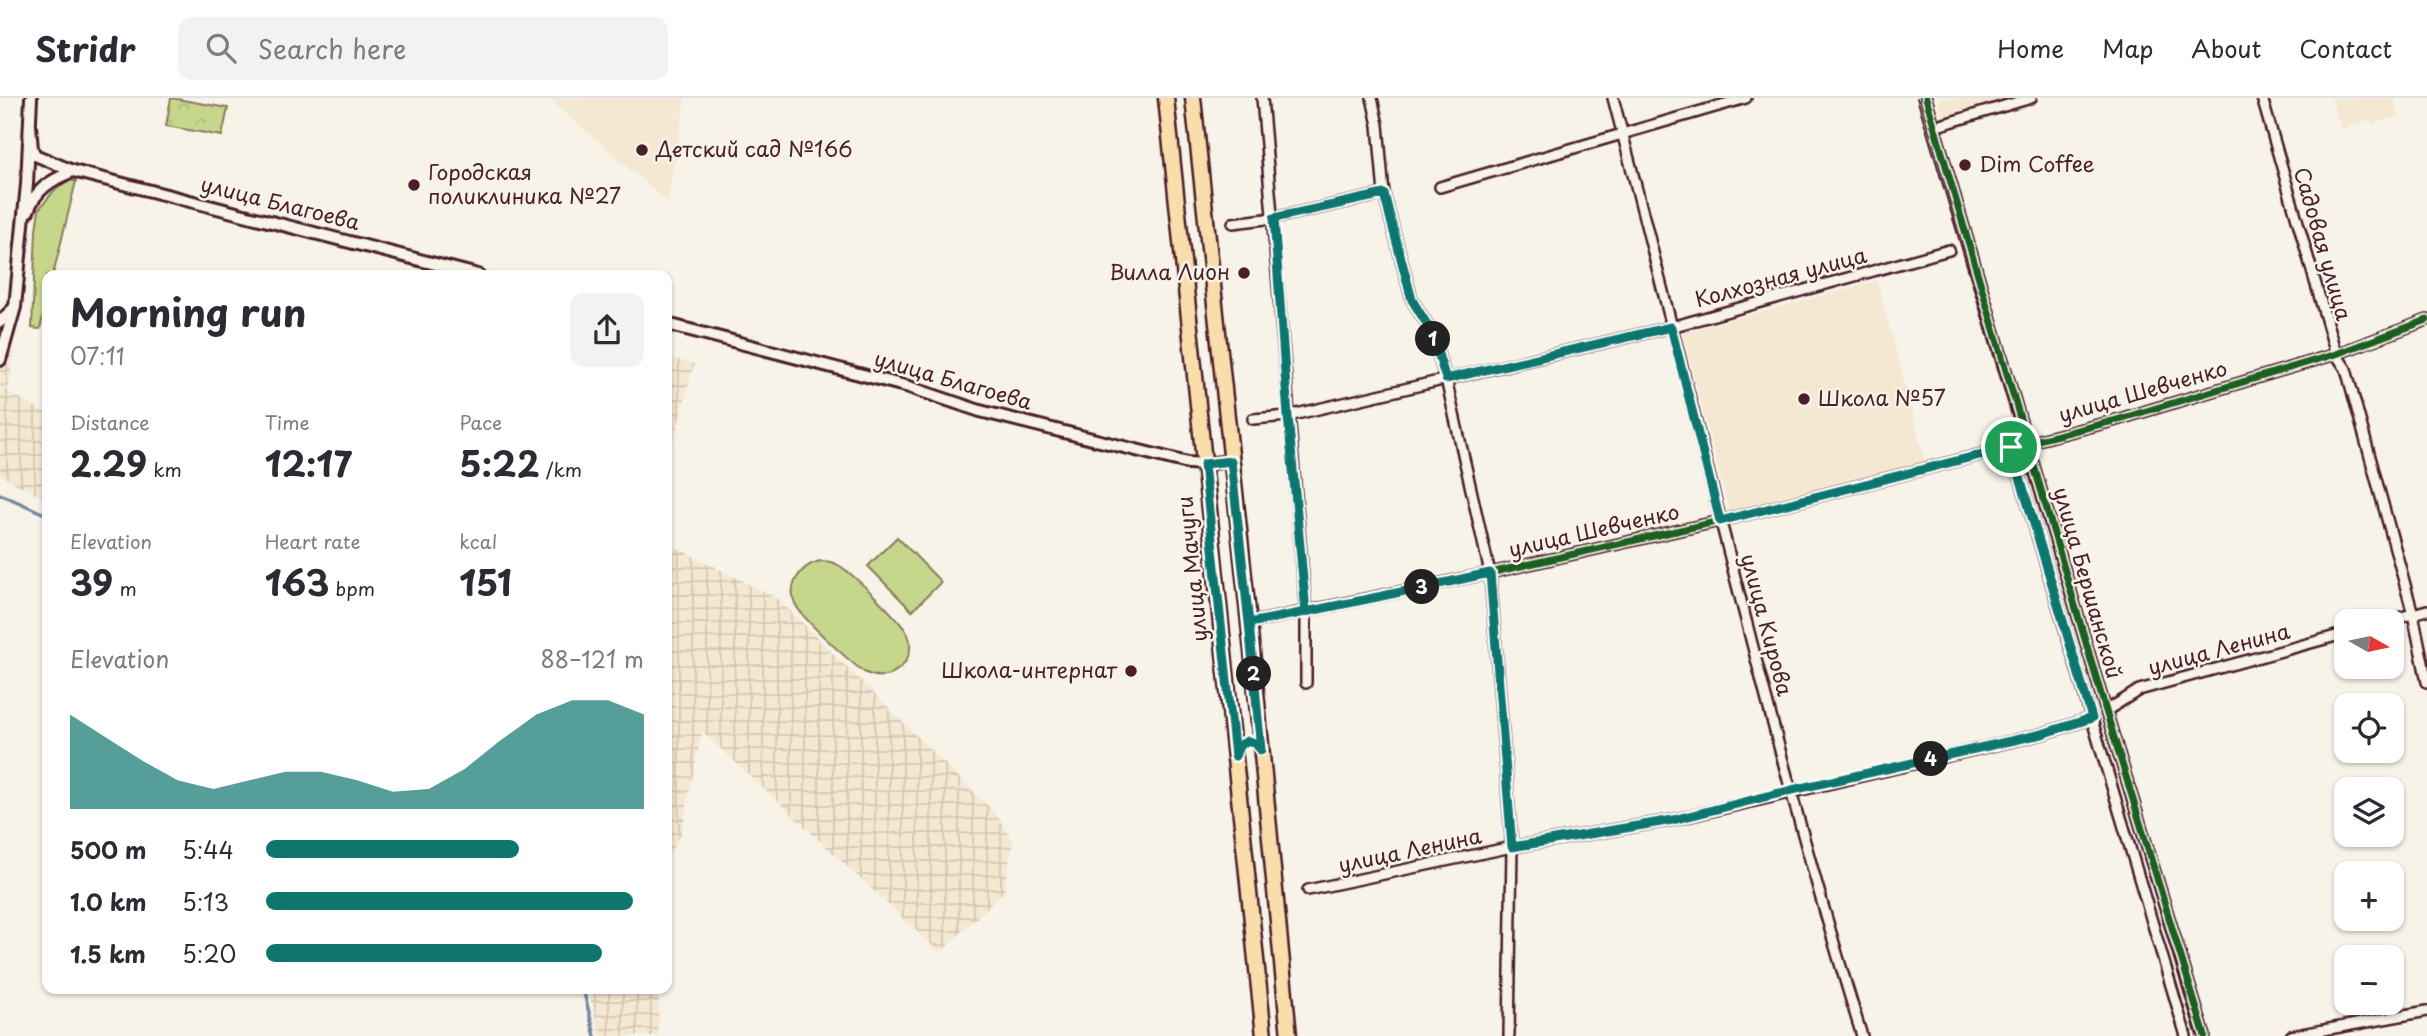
<!DOCTYPE html>
<html lang="en">
<head>
<meta charset="utf-8">
<style>
  body { margin:0; font-family:"Playpen Sans",sans-serif; background:#f2f2f3; color:#2b2b33; height:100vh; display:flex; flex-direction:column; font-size:26px; white-space:nowrap }
  * { box-sizing:border-box; margin:0 }
  p { font-size:23px; color:#7c7c81 }
  .icon { flex:none; width:38px; height:38px; fill:none; stroke:currentColor; stroke-width:2; stroke-linecap:round; stroke-linejoin:round }
  .map { position:relative; flex:1; overflow:hidden }
  .panel { position:absolute; left:42px; top:172px; width:630px; height:724px; display:flex; flex-direction:column; background:#fff; border-radius:14px; box-shadow:0 2px 5px #0004 }
  .panel>* { flex:none }
  .needle { width:46px; rotate:99deg }
  .buttons { position:absolute; left:2334px; top:511px; display:grid; gap:14px }
  .buttons a { display:grid; place-items:center; width:70px; height:70px; border-radius:14px; background:#fff; box-shadow:0 2px 5px #0004; font-size:35px }
  .pin { position:absolute; display:grid; place-items:center; width:60px; height:60px; color:#fff; margin:-30px; border:4px solid #fff; border-radius:50%; box-shadow:0 2px 7px #0007 }
  .km { position:absolute; width:35px; height:35px; margin:-18px; border-radius:50%; background:#222; color:#fff; font-size:19px; line-height:35px; text-align:center }
  .round { display:grid; place-items:center; flex:none; width:74px; height:74px; border-radius:14px; background:#f2f2f3 }
  .headline { display:flex; align-items:center; justify-content:space-between; height:119px; padding:0 28px }
  h1 { font-size:38px; font-weight:700; line-height:52px }
  .stats { display:grid; grid-template-columns:repeat(3,1fr); gap:10px; height:119px; padding:7px 28px }
  .stats div { display:grid; align-content:center }
  .stats b { font-size:35px; font-weight:700 }
  .stats small { font-size:19px; font-weight:400 }
  .stats p { font-size:19px }
  .chart { height:196px; padding:14px 28px }
  .chart p { display:flex; justify-content:space-between }
  .chart svg { width:100%; height:126px; margin-top:7px; fill:#0f766e; opacity:.7 }
  ul { padding:0 28px; list-style:none; font-size:23px }
  li { display:grid; grid-template-columns:112px 84px 1fr; align-items:center; height:52px }
  li i { height:18px; border-radius:9px; background:#0f766e }
  header { display:flex; align-items:center; gap:42px; box-sizing:border-box; height:98px; padding:0 35px; background:#fff; border-bottom:2px solid #e1e1e2 }
  header strong { font-size:33px }
  nav { display:flex; gap:38px; margin-inline-start:auto; font-size:24px }
  .search { width:490px; height:63px; background:#f2f2f3; display:flex; align-items:center; gap:18px; box-sizing:border-box; padding:0 24px; border-radius:14px; color:#7c7c81; font-size:26px }
  .map>svg:first-child { display:block }
</style>
</head>
<body>
<header>
<strong>Stridr</strong>
<div class="search"><svg class="icon" aria-label="search" viewBox="0 0 24 24"><circle cx="10" cy="10" r="6"/><path d="M15 15l6 6"/></svg>Search here</div>
<nav><a>Home</a><a>Map</a><a>About</a><a>Contact</a></nav>
</header>
<div class="map">
<svg width="2427" height="938" viewBox="0 0 2427 938">
  <defs>
    <pattern id="industrial-grid" width="8" height="8" patternUnits="userSpaceOnUse" patternTransform="scale(1.75)"><rect width="8" height="8" fill="#f5e8d2"/><path d="M0 4h8M4 0v8" fill="none" stroke="#d4c7b4"/></pattern>
    <pattern id="park-crowns" width="20" height="18" patternUnits="userSpaceOnUse" patternTransform="scale(1.75)"><rect width="20" height="18" fill="#c6d78b"/><path d="M2 6a3 3 0 1 1 6 0M12 15a3 3 0 1 1 6 0" fill="none" stroke="#acb878"/></pattern>
  </defs>
  <rect width="100%" height="100%" fill="#f7f3e8"/>
  <filter id="ink" filterUnits="userSpaceOnUse"><feTurbulence type="fractalNoise" baseFrequency=".0143" numOctaves="2"/><feDisplacementMap in="SourceGraphic" scale="14" xChannelSelector="R" yChannelSelector="G"/><feConvolveMatrix kernelMatrix="1 2 1 2 8 2 1 2 1" color-interpolation-filters="sRGB"/></filter>
  <g filter="url(#ink)">
    <g fill="#f5e8d2">
      <path d="M548 0H686L667 104Z"/>
      <path d="M1938 0H2013L1944 21Z"/>
      <path d="M2331 0H2394L2399 18 2373 26 2371 22 2341 31Z"/>
      <path d="M1877 183 1926 367 1731 419 1682 235Z"/>
    </g>
    <g fill="url(#industrial-grid)">
      <path d="M0 247 14 250 8 294 47 315V402L0 377Z"/>
      <path d="M667 259 694 266 674 342 667 340Z"/>
      <path d="M667 445 777 500 995 715 1013 743 1004 793 940 855 702 633 681 736 667 763Z"/>
      <path d="M588 891H659L658 938H600Z"/>
    </g>
    <g fill="#c6d78b" stroke="#887b5b" stroke-width="2">
      <path d="M68 83H76L53 177H47V201L40 231 32 230 36 132 39 111 53 94Z"/>
      <path d="M897 439 941 484 912 513 868 468Z"/>
      <path d="M820 463C827 463 834 464 840 468 853 476 904 525 908 537 914 551 907 567 894 574 884 581 874 579 864 574 848 562 806 524 797 509 785 489 800 468 820 463Z"/>
    </g>
    <path fill="url(#park-crowns)" stroke="#887b5b" stroke-width="2" d="M171 0 228 10 222 38 166 28Z"/>
    <g fill="none" stroke-linecap="round" stroke-linejoin="round">
      <g stroke="#7587a2" stroke-width="3.5">
        <path d="M0 396 47 417"/>
        <path d="M583 891 595 938"/>
      </g>
      <g stroke="#4a1f2b" stroke-width="14">
        <g id="minor">
          <path d="M1262 0 1306 514V585"/>
          <path d="M1372 0 1378 27 1384 96 1412 202 1430 231 1446 281 1490 475 1512 749 1509 938"/>
          <path d="M1613 0C1696 312 1766 629 1862 938"/>
          <path d="M1926 0 2106 613 2205 938"/>
          <path d="M2262 0 2336 256 2346 271 2413 516 2427 584"/>
          <path d="M1934 29 2031 0"/>
          <path d="M1440 89 1746 0"/>
          <path d="M1233 125 1274 120 1384 96"/>
          <path d="M1253 321 1288 318 1671 229 1949 152"/>
          <path d="M2011 349 2186 938"/>
          <path d="M2387 523 2427 512"/>
          <path d="M1249 525 1490 475 1720 423 2113 323 2336 256 2427 222"/>
          <path d="M2106 613 2139 592 2347 535"/>
          <path d="M1308 792 1512 749 1673 722 2042 636 2092 620"/>
          <path d="M2291 938 2427 913"/>
        </g>
      </g>
      <g stroke="#4a1f2b" stroke-width="16">
        <g id="tertiary">
          <path d="M30 28 32 51 35 57 73 73 478 177"/>
          <path d="M28 113C36 90 52 82 73 73"/>
          <path d="M0 224 13 211"/>
          <path d="M667 226 909 289 980 313 1188 365 1204 366 1231 363"/>
          <path d="M0 262 15 209 27 86 31 0"/>
        </g>
      </g>
      <g stroke="#4a1f2b" stroke-width="19">
        <g id="primary">
          <path d="M1166 0 1264 938"/>
          <path d="M1193 0 1253 563 1289 938"/>
        </g>
      </g>
      <use href="#minor" stroke="#f7f3e8" stroke-width="9"/>
      <use href="#tertiary" stroke="#f7f3e8" stroke-width="10"/>
      <use href="#primary" stroke="#f9deab" stroke-width="14"/>
      <path stroke="#4a1f2b" stroke-width="2" d="M1917 0 2197 938"/>
      <g stroke="#f7f3e8" stroke-width="11">
        <g id="cycleway">
          <path d="M1926 0 2106 613 2205 938"/>
          <path d="M1249 525 1490 475 1720 423 2113 323 2336 256 2427 222"/>
        </g>
      </g>
      <use href="#cycleway" stroke="#1b5e20" stroke-width="7"/>
    </g>
  </g>
  <g fill="none" stroke-linecap="round" stroke-linejoin="round" filter="url(#ink)">
    <g stroke="#fff" stroke-width="14">
      <path id="route" d="M2011 349 1720 423 1671 229 1446 281 1430 231 1412 202 1384 96 1274 120 1288 318 1306 514 1249 525 1261 652 1255 645 1247 643 1239 648 1235 658 1204 366 1231 363 1249 525C1330 510 1410 492 1490 475L1512 749 1673 722 1792 692 2042 636 2092 620 2011 349"/>
    </g>
    <use href="#route" stroke="#0f766e" stroke-width="9"/>
  </g>
  <g fill="#4a1f2b" stroke="#f7f3e8" stroke-width="2.5">
    <circle cx="642" cy="52" r="7"/>
    <circle cx="1965" cy="67" r="7"/>
    <circle cx="414" cy="87" r="7"/>
    <circle cx="1244" cy="175" r="7"/>
    <circle cx="1804" cy="301" r="7"/>
    <circle cx="1131" cy="573" r="7"/>
  </g>
  <g text-anchor="middle" stroke-width="5" stroke-linejoin="round" paint-order="stroke">
    <g font-size="21" fill="#4a1f2b" stroke="#f7f3e8" text-anchor="start">
      <text x="656" y="59">Детский сад №166</text>
      <text x="1979" y="74">Dim Coffee</text>
      <text x="428" y="82">Городская<tspan x="428" dy="24">поликлиника №27</tspan></text>
      <text x="1230" y="182" text-anchor="end">Вилла Лион</text>
      <text x="1818" y="308">Школа №57</text>
      <text x="1117" y="580" text-anchor="end">Школа-интернат</text>
    </g>
    <g font-size="21" fill="#4a1f2b" stroke="#f7f3e8">
      <text transform="translate(280 106) rotate(14)" y="7">улица Благоева</text>
      <text transform="translate(2322 146) rotate(74)" y="7">Садовая улица</text>
      <text transform="translate(1781 180) rotate(-15)" y="7">Колхозная улица</text>
      <text transform="translate(953 283) rotate(16)" y="7">улица Благоева</text>
      <text transform="translate(2143 294) rotate(-16)" y="7">улица Шевченко</text>
      <text transform="translate(1594 433) rotate(-13)" y="7">улица Шевченко</text>
      <text transform="translate(1193 471) rotate(-96)" y="7">улица Мачуги</text>
      <text transform="translate(2087 485) rotate(74)" y="7">улица Бершанской</text>
      <text transform="translate(1766 527) rotate(75)" y="7">улица Кирова</text>
      <text transform="translate(2219 552) rotate(-15)" y="7">улица Ленина</text>
      <text transform="translate(1410 753) rotate(-12)" y="7">улица Ленина</text>
    </g>
  </g>
</svg>
<div class="buttons">
<a><svg class="needle" viewBox="-14 -14 28 28"><path d="M0-13l5 13h-10z" fill="#e53935"/><path d="M0 13l5-13h-10z" fill="#7c7c81"/></svg></a>
<a><svg class="icon" aria-label="locate" viewBox="0 0 24 24"><circle cx="12" cy="12" r="6"/><path d="M12 2v4M12 18v4M2 12h4M18 12h4"/></svg></a>
<a><svg class="icon" aria-label="layers" viewBox="0 0 24 24"><path d="M12 4l9 5-9 5-9-5zM3 14l9 5 9-5"/></svg></a>
<a>+</a>
<a>−</a>
</div>
<div class="pin" style="left:2011px;top:349px;background:#1e9e55"><svg class="icon" aria-label="arrive" viewBox="0 0 24 24"><path d="M6 21V4h12l-3 4 3 4H6"/></svg></div>
<b class="km" style="left:1433px;top:241px">1</b>
<b class="km" style="left:1254px;top:576px">2</b>
<b class="km" style="left:1422px;top:489px">3</b>
<b class="km" style="left:1931px;top:661px">4</b>
<section class="panel">
<div class="headline"><div><h1>Morning run</h1><p>07:11</p></div><a class="round"><svg class="icon" aria-label="share" viewBox="0 0 24 24"><path d="M12 15V3M7 8l5-5 5 5M5 13v7h14v-7"/></svg></a></div>
<div class="stats">
<div><p>Distance</p><b>2.29<small> km</small></b></div>
<div><p>Time</p><b>12:17</b></div>
<div><p>Pace</p><b>5:22<small> /km</small></b></div>
</div>
<div class="stats">
<div><p>Elevation</p><b>39<small> m</small></b></div>
<div><p>Heart rate</p><b>163<small> bpm</small></b></div>
<div><p>kcal</p><b>151</b></div>
</div>
<div class="chart"><p><span>Elevation</span>88–121 m</p>
<svg viewBox="0 0 160 44" preserveAspectRatio="none"><path d="M0 44V11L10 19L20 27L30 34L40 37L50 34L60 31L70 31L80 34L90 38L100 37L110 30L120 20L130 11L140 6L150 6L160 11V44z"/></svg>
</div>
<ul>
<li><b>500 m</b>5:44<i style="width:67%"></i></li>
<li><b>1.0 km</b>5:13<i style="width:97%"></i></li>
<li><b>1.5 km</b>5:20<i style="width:89%"></i></li>
</ul>
</section>
</div>
</body>
</html>
